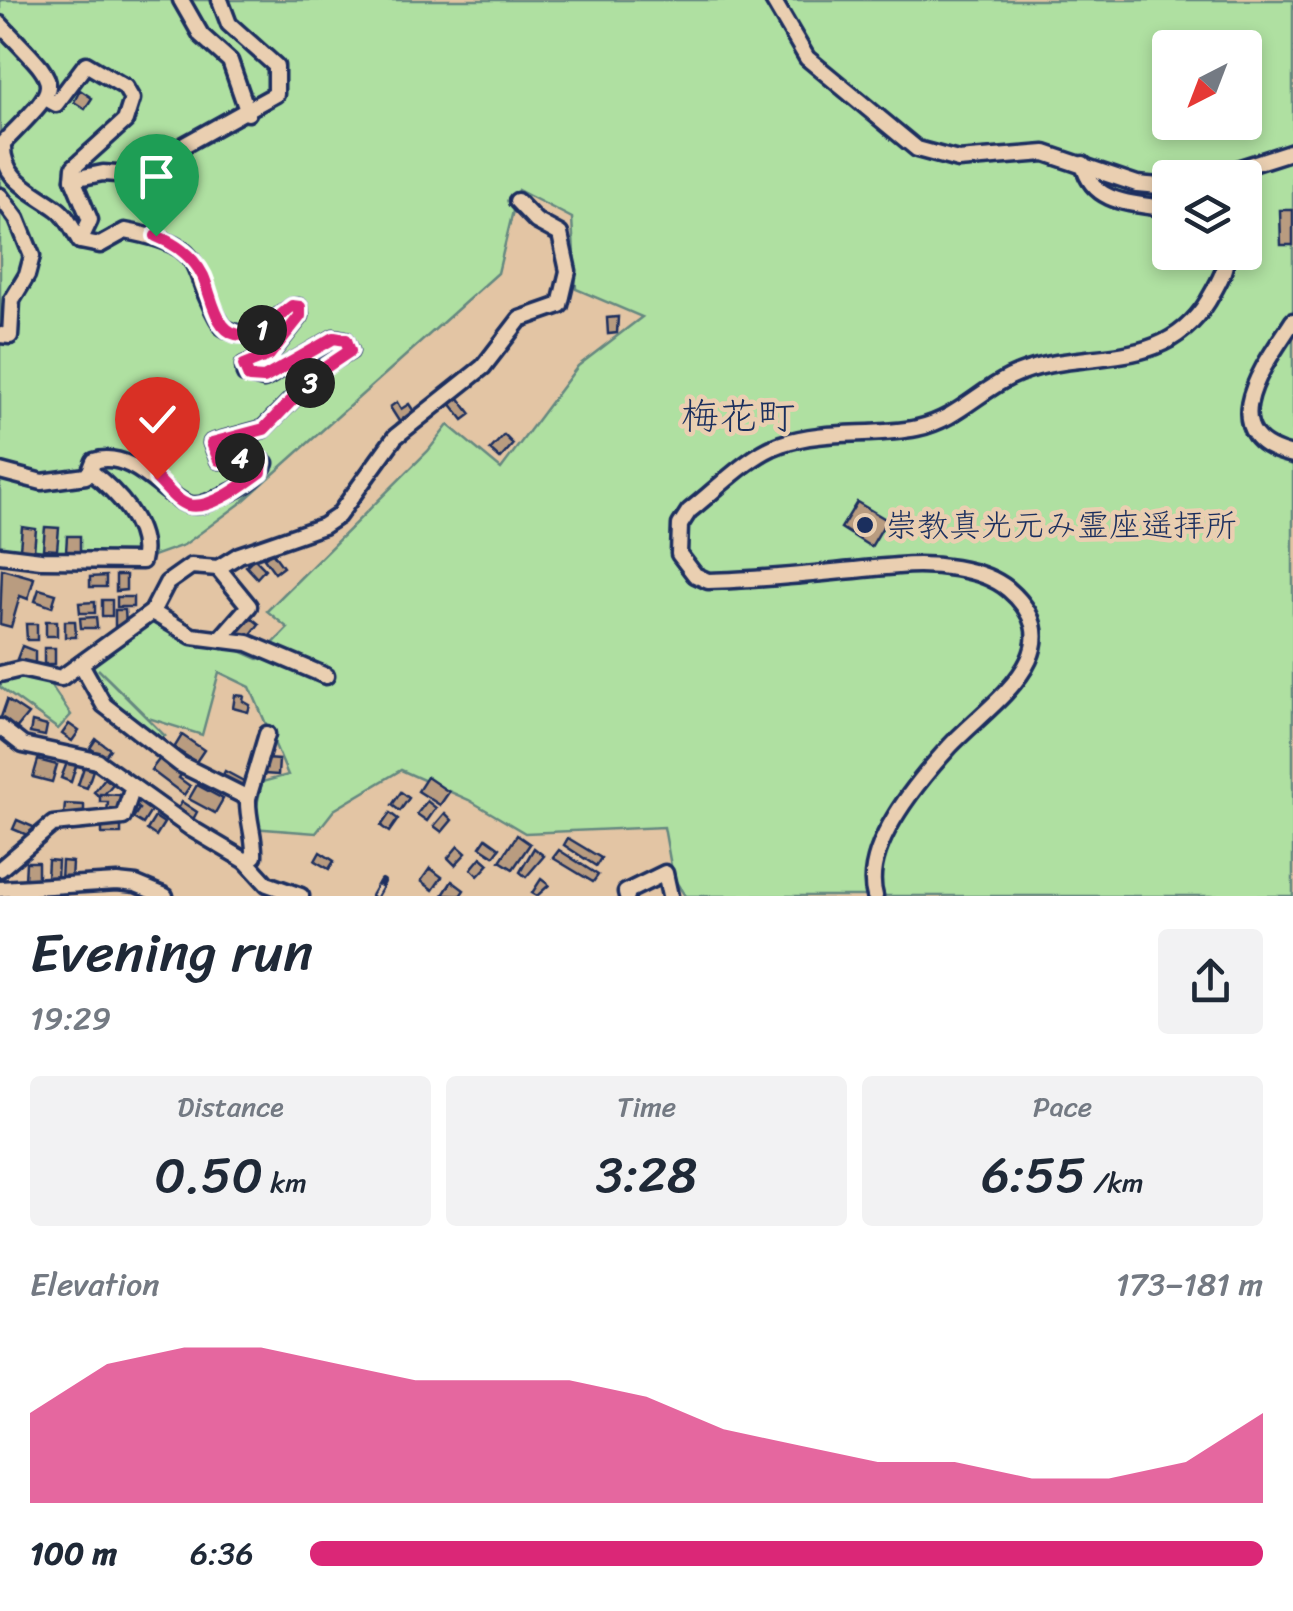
<!DOCTYPE html>
<html lang="en">
<head>
<meta charset="utf-8">
<style>
  body { margin:0; font-family:Sriracha,"Klee One",sans-serif; background:#f2f2f3; color:#1f2937; height:100vh; display:flex; flex-direction:column; font-size:38px; white-space:nowrap }
  * { box-sizing:border-box; margin:0 }
  p { font-size:32px; color:#747a83 }
  .icon { flex:none; width:55px; height:55px; fill:none; stroke:currentColor; stroke-width:2; stroke-linecap:round; stroke-linejoin:round }
  .map { position:relative; height:896px; overflow:hidden }
  .drawer { display:flex; flex-direction:column; background:#fff; flex:1 }
  .drawer>* { flex:none }
  .needle { width:65px; rotate:222deg }
  .tools { position:absolute; left:1152px; top:30px; display:grid; gap:20px }
  .tools a { display:grid; place-items:center; width:110px; height:110px; border-radius:10px; background:#fff; box-shadow:0 5px 15px #0003; font-size:50px }
  .pin { position:absolute; display:grid; place-items:center; width:85px; height:85px; color:#fff; margin:-102px -42px; border-radius:50% 50% 50% 0; rotate:-45deg; box-shadow:0 0 10px #0007 }
  .pin .icon { rotate:45deg }
  .km { position:absolute; width:50px; height:50px; margin:-25px; border-radius:50%; background:#222; color:#fff; font-size:28px; line-height:50px; text-align:center }
  .round { display:grid; place-items:center; flex:none; width:105px; height:105px; border-radius:10px; background:#f2f2f3 }
  .overview { display:flex; align-items:center; justify-content:space-between; height:170px; padding:0 30px }
  h1 { font-size:55px; font-weight:600; line-height:75px }
  .figures { display:grid; grid-template-columns:repeat(3,1fr); gap:15px; height:170px; padding:10px 30px }
  .figures div { display:grid; align-content:center; border-radius:10px; background:#f2f2f3; text-align:center }
  .figures b { font-size:50px; font-weight:600 }
  .figures small { font-size:28px; font-weight:400 }
  .figures p { font-size:28px }
  .chart { height:280px; padding:20px 30px }
  .chart p { display:flex; justify-content:space-between }
  .chart svg { width:100%; height:180px; margin-top:10px; fill:#db2777; opacity:.7 }
  ul { padding:0 30px; list-style:none; font-size:32px }
  li { display:grid; grid-template-columns:160px 120px 1fr; align-items:center; height:75px }
  li i { height:25px; border-radius:12px; background:#db2777 }
  .map>svg:first-child { display:block }
</style>
</head>
<body>
<div class="map">
<svg width="1293" height="896" viewBox="0 0 1293 896">
  <rect width="100%" height="100%" fill="#e3c5a4"/>
  <filter id="ink" filterUnits="userSpaceOnUse"><feTurbulence type="fractalNoise" baseFrequency=".01" numOctaves="2"/><feDisplacementMap in="SourceGraphic" scale="20" xChannelSelector="R" yChannelSelector="G"/><feConvolveMatrix kernelMatrix="1 2 1 2 8 2 1 2 1" color-interpolation-filters="sRGB"/></filter>
  <g filter="url(#ink)">
    <g fill="#afe0a1" stroke="#658880" stroke-width="2.5" fill-rule="evenodd">
      <path d="M0 0H1293V896H685L673 877 664 827 525 833 469 800 401 770 334 810 316 833 252 828 262 782 288 775 250 687 219 672 202 735 148 718 98 669 165 736 153 742 76 676 104 639 152 612 258 659 288 628 267 611 428 451 448 425 501 469 578 366 642 317 576 289 572 218 518 190 498 273 241 503 184 545 139 561 0 552ZM1170 48H1245V122H1170ZM1170 178H1245V252H1170Z"/>
      <path d="M3 672 48 681 71 715 58 729 0 687Z"/>
    </g>
    <g fill="#b99c80" stroke="#1b2f5e" stroke-width="2.5">
      <path d="M80 90 92 98 85 109 74 102Z"/>
      <path d="M1280 210H1293V245H1281Z"/>
      <path d="M618 317 617 333 608 334 607 318Z"/>
      <path d="M458 397 471 414 463 420 450 403Z"/>
      <path d="M397 402 401 409 409 404 417 416 402 426 390 407Z"/>
      <path d="M504 435 513 444 500 459 490 450Z"/>
      <path d="M857 502 887 520 871 547 841 528Z"/>
      <path d="M22 527 36 529 34 551 20 549Z"/>
      <path d="M45 527 59 528 57 550 43 549Z"/>
      <path d="M67 536H80V553L66 552Z"/>
      <path d="M272 552 283 567 275 573 264 558Z"/>
      <path d="M254 558 265 569 257 578 246 566Z"/>
      <path d="M2 569 34 578 28 599 20 596 11 627 0 624Z"/>
      <path d="M116 575H126V590L116 591Z"/>
      <path d="M106 576V587H90V577Z"/>
      <path d="M39 589 56 594 52 607 35 601Z"/>
      <rect x="117" y="597" width="16" height="10"/>
      <rect x="102" y="600" width="10" height="16"/>
      <path d="M95 602V613H80L79 603Z"/>
      <path d="M115 610H125L126 625 115 626Z"/>
      <path d="M249 616 259 624 248 638 238 631Z"/>
      <path d="M96 617 97 628H81L80 618Z"/>
      <rect x="46" y="621" width="11" height="15"/>
      <path d="M65 621H75L76 637H65Z"/>
      <path d="M26 624H37V640H27Z"/>
      <path d="M22 646 35 651V666L17 659Z"/>
      <rect x="44" y="648" width="11" height="16"/>
      <path d="M235 695 244 696 243 701 250 705 248 712 233 708Z"/>
      <path d="M7 700 28 714 15 730 0 720Z"/>
      <path d="M32 722 47 726 45 736 30 733Z"/>
      <path d="M69 724 79 731 72 741 62 734Z"/>
      <path d="M182 735 204 750 196 762 174 748Z"/>
      <path d="M96 739 110 749 104 758 90 748Z"/>
      <path d="M161 757 182 773 179 778 190 786 184 795 151 770Z"/>
      <path d="M265 759 279 760 278 775 264 774Z"/>
      <path d="M38 760 57 765 52 782 33 777Z"/>
      <path d="M68 760 77 763 71 782 61 778Z"/>
      <path d="M84 767 93 770 87 788 78 785Z"/>
      <path d="M225 771 251 785 246 794 220 781Z"/>
      <path d="M427 777 449 792 440 805 418 791Z"/>
      <path d="M105 778 113 784 101 798 94 792Z"/>
      <path d="M197 785 223 799 215 813 189 799Z"/>
      <path d="M401 792 409 798 400 811 392 805Z"/>
      <path d="M100 794 120 795 119 814 107 813 108 802H100Z"/>
      <path d="M136 798 153 808 143 824 133 818 139 809 132 804Z"/>
      <path d="M427 801 436 808 427 821 417 814Z"/>
      <path d="M182 802 197 812 190 825 174 815Z"/>
      <path d="M65 804 84 805V815L64 814Z"/>
      <path d="M390 813 398 819 389 832 381 826Z"/>
      <path d="M445 813 452 820 442 832 434 826Z"/>
      <path d="M155 817 164 823 156 836 147 830Z"/>
      <path d="M17 820 38 829 32 837 13 829Z"/>
      <rect x="102" y="824" width="19" height="10"/>
      <path d="M517 835 530 844 513 869 500 861Z"/>
      <path d="M486 838 500 848 494 856 480 847Z"/>
      <path d="M568 838 601 858 596 866 564 845Z"/>
      <path d="M458 846 466 853 455 865 448 858Z"/>
      <path d="M534 848 544 856 526 877 520 872Z"/>
      <path d="M559 850 598 875 593 882 553 858Z"/>
      <path d="M320 852 334 861 329 869 315 861Z"/>
      <path d="M481 857 489 864 478 876 471 869Z"/>
      <path d="M48 860 58 861 57 880 47 879Z"/>
      <path d="M62 861 72 862 71 881 61 880Z"/>
      <path d="M26 862H38V881L25 880Z"/>
      <path d="M430 868 442 877 433 890 421 881Z"/>
      <path d="M541 879 549 885 537 896 532 893Z"/>
      <path d="M452 881 464 890 460 896 443 895Z"/>
    </g>
    <g fill="none" stroke-linecap="round" stroke-linejoin="round">
      <g stroke="#1b2f5e" stroke-width="21">
        <g id="minor">
          <path d="M181 0 201 35 230 61 248 113"/>
          <path d="M773 0 807 58 917 149 958 160 1045 153 1137 184 1170 187"/>
          <path d="M0 24C62 90 65 79 3 143 1 179 31 190 56 208 67 215 73 230 80 241L100 245 125 231C215 247 184 268 223 327 251 345 269 323 292 307H299L300 316 269 355 244 365 245 374 264 379 334 338 345 340 350 351 326 365 263 429 212 443 219 460 255 456 265 463C259 477 243 487 229 493 218 497 204 507 192 505 169 503 135 448 94 461L90 471C115 490 151 526 142 561L41 560 0 555"/>
          <path d="M47 99 56 104 86 64 125 87 132 99 125 121 74 167 73 179 90 220 80 241"/>
          <path d="M1083 164C1093 206 1135 203 1170 209"/>
          <path d="M1209 178 1293 151"/>
          <path d="M73 179 103 173 130 175 276 94V66L229 24 220 0"/>
          <path d="M0 196 17 219 32 256 27 275 12 300 10 336 0 335"/>
          <path d="M1293 321C1266 363 1208 436 1293 455"/>
          <path d="M0 471 42 482 86 476 90 471"/>
          <path d="M218 568 249 606 220 639"/>
          <path d="M152 612 192 636 248 643 326 676"/>
          <path d="M81 664 104 705 180 764 248 798C247 819 255 836 254 856L246 861"/>
          <path d="M0 674 21 669 61 678 152 612 167 583 191 566 218 568 239 555 323 526 338 516 395 437 483 367 520 319 560 305 568 271 560 234 536 221 517 201"/>
          <path d="M0 727 23 745 97 761 192 829 246 861 267 884 301 896"/>
          <path d="M248 798 267 734"/>
          <path d="M0 869 53 824 123 817 133 787"/>
          <path d="M0 889 117 882 136 884 165 896"/>
          <path d="M627 896 626 892 665 873 670 896"/>
          <path d="M875 896C861 848 918 781 950 746 989 704 1079 650 1008 589 981 567 932 563 898 566 835 571 772 580 708 581L695 575 679 554 680 525 689 511C716 490 749 455 781 444 824 429 874 437 917 428 955 420 977 393 1010 377 1078 344 1161 378 1208 301 1217 285 1227 271 1226 252"/>
        </g>
      </g>
      <use href="#minor" stroke="#eacfb1" stroke-width="14"/>
      <g stroke="#1b2f5e" stroke-width="8">
        <path id="rail" d="M374 896 382 882"/>
      </g>
      <use href="#rail" stroke="#eacfb1" stroke-width="4" stroke-dasharray="11" stroke-linecap="butt"/>
    </g>
  </g>
  <g fill="none" stroke-linecap="round" stroke-linejoin="round" filter="url(#ink)">
    <g stroke="#fff" stroke-width="20">
      <path id="route" d="M156 236C176 244 193 256 203 276 213 298 216 345 253 333 268 329 280 315 292 306L300 307V316L269 355 244 365 249 377 264 378 334 338 346 340 350 351 320 371 264 429 212 443 219 460 262 459 261 472C244 484 210 511 188 505 176 502 166 487 157 479"/>
    </g>
    <use href="#route" stroke="#db2777" stroke-width="12"/>
  </g>
  <circle fill="#1b2f5e" stroke="#eacfb1" stroke-width="4" cx="865" cy="525" r="10"/>
  <g text-anchor="middle" stroke-width="9" stroke-linejoin="round" paint-order="stroke">
    <g font-size="32" fill="#1b2f5e" stroke="#eacfb1" text-anchor="start">
      <text x="885" y="536">崇教真光元み霊座遥拝所</text>
    </g>
    <g font-size="38" fill="#1b2f5e" stroke="#eacfb1">
      <text x="738" y="429">梅花町</text>
    </g>
  </g>
</svg>
<div class="tools">
<a><svg class="needle" viewBox="-14 -14 28 28"><path d="M0-13l5 13h-10z" fill="#e53935"/><path d="M0 13l5-13h-10z" fill="#747a83"/></svg></a>
<a><svg class="icon" aria-label="layers" viewBox="0 0 24 24"><path d="M12 4l9 5-9 5-9-5zM3 14l9 5 9-5"/></svg></a>
</div>
<div class="pin" style="left:156px;top:236px;background:#1e9e55"><svg class="icon" aria-label="arrive" viewBox="0 0 24 24"><path d="M6 21V4h12l-3 4 3 4H6"/></svg></div>
<div class="pin" style="left:157px;top:479px;background:#d93025"><svg class="icon" aria-label="check" viewBox="0 0 24 24"><path d="M5 12l5 5 9-10"/></svg></div>
<b class="km" style="left:262px;top:330px">1</b>
<b class="km" style="left:310px;top:383px">3</b>
<b class="km" style="left:240px;top:458px">4</b>
</div>
<section class="drawer">
<div class="overview"><div><h1>Evening run</h1><p>19:29</p></div><a class="round"><svg class="icon" aria-label="share" viewBox="0 0 24 24"><path d="M12 15V3M7 8l5-5 5 5M5 13v7h14v-7"/></svg></a></div>
<div class="figures">
<div><p>Distance</p><b>0.50<small> km</small></b></div>
<div><p>Time</p><b>3:28</b></div>
<div><p>Pace</p><b>6:55<small> /km</small></b></div>
</div>
<div class="chart"><p><span>Elevation</span>173–181 m</p>
<svg viewBox="0 0 160 44" preserveAspectRatio="none"><path d="M0 44V22L10 10L20 6L30 6L40 10L50 14L60 14L70 14L80 18L90 26L100 30L110 34L120 34L130 38L140 38L150 34L160 22V44z"/></svg>
</div>
<ul>
<li><b>100 m</b>6:36<i style="width:100%"></i></li>
</ul>
</section>
</body>
</html>
